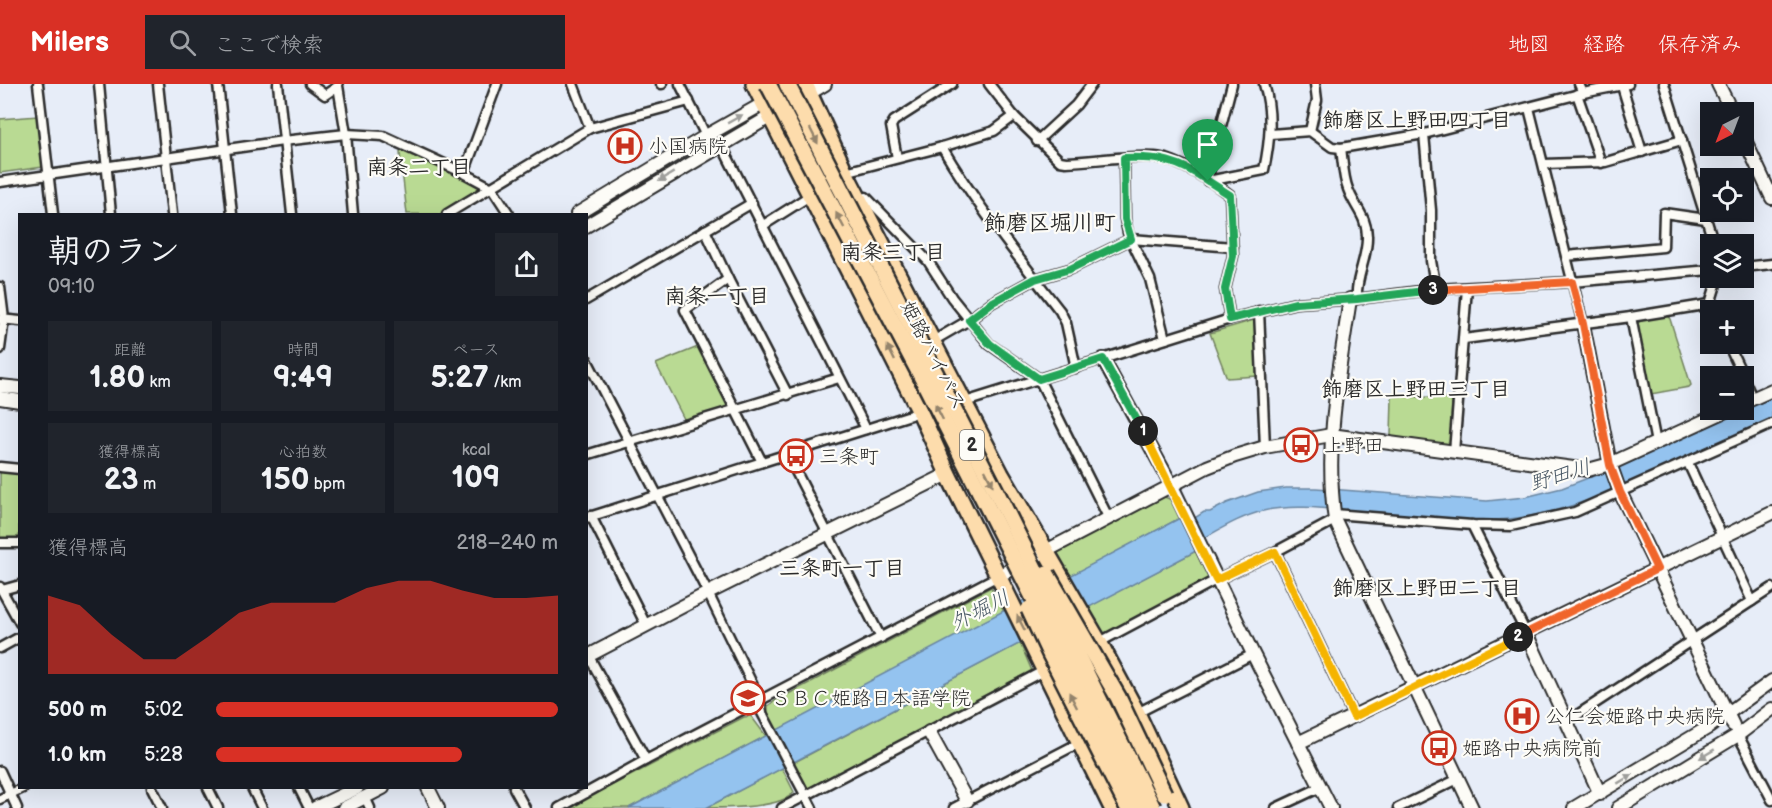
<!DOCTYPE html>
<html lang="ja">
<head>
<meta charset="utf-8">
<style>
  body { margin:0; font-family:"Balsamiq Sans","Klee One",sans-serif; background:#20242c; color:#f1f3f6; height:100vh; display:flex; flex-direction:column; font-size:22px; white-space:nowrap }
  * { box-sizing:border-box; margin:0 }
  p { font-size:20px; color:#9ea1a6 }
  .icon { flex:none; width:33px; height:33px; fill:none; stroke:currentColor; stroke-width:2; stroke-linecap:round; stroke-linejoin:round }
  .map { position:relative; flex:1; overflow:hidden }
  .details { position:absolute; left:18px; top:129px; width:570px; height:576px; display:flex; flex-direction:column; background:#171b24; border-radius:0px; box-shadow:0 6px 24px #0002 }
  .details>* { flex:none }
  .needle { width:39px; rotate:222deg }
  .controls { position:absolute; left:1700px; top:18px; display:grid; gap:12px }
  .controls a { display:grid; place-items:center; width:54px; height:54px; border-radius:0px; background:#171b24; box-shadow:0 6px 24px #0002; font-size:30px }
  .pin { position:absolute; display:grid; place-items:center; width:51px; height:51px; color:#fff; margin:-62px -26px; border-radius:50% 50% 50% 0; rotate:-45deg; box-shadow:0 0 6px #0007 }
  .pin .icon { rotate:45deg }
  .km { position:absolute; width:30px; height:30px; margin:-15px; border-radius:50%; background:#222; color:#fff; font-size:16px; line-height:30px; text-align:center }
  .round { display:grid; place-items:center; flex:none; width:63px; height:63px; border-radius:0px; background:#20242c }
  .overview { display:flex; align-items:center; justify-content:space-between; height:102px; padding:0 30px }
  h1 { font-size:33px; font-weight:700; line-height:45px }
  .figures { display:grid; grid-template-columns:repeat(3,1fr); gap:9px; height:102px; padding:6px 30px }
  .figures div { display:grid; align-content:center; border-radius:0px; background:#20242c; text-align:center }
  .figures b { font-size:30px; font-weight:700 }
  .figures small { font-size:16px; font-weight:400 }
  .figures p { font-size:16px }
  .chart { height:168px; padding:12px 30px }
  .chart p { display:flex; justify-content:space-between }
  .chart svg { width:100%; height:108px; margin-top:6px; fill:#d93025; opacity:.7 }
  ul { padding:0 30px; list-style:none; font-size:20px }
  li { display:grid; grid-template-columns:96px 72px 1fr; align-items:center; height:45px }
  li i { height:15px; border-radius:8px; background:#d93025 }
  header { display:flex; align-items:center; gap:36px; box-sizing:border-box; height:84px; padding:0 30px; background:#d93025; color:#fff }
  header strong { font-size:28px }
  nav { display:flex; gap:33px; margin-inline-start:auto; font-size:21px }
  .search { width:420px; height:54px; background:#20242c; display:flex; align-items:center; gap:15px; box-sizing:border-box; padding:0 21px; border-radius:0px; color:#9ea1a6; font-size:22px }
  .map>svg:first-child { display:block }
</style>
</head>
<body>
<header>
<strong>Milers</strong>
<div class="search"><svg class="icon" aria-label="search" viewBox="0 0 24 24"><circle cx="10" cy="10" r="6"/><path d="M15 15l6 6"/></svg>ここで検索</div>
<nav><a>地図</a><a>経路</a><a>保存済み</a></nav>
</header>
<div class="map">
<svg width="1772" height="724" viewBox="0 0 1772 724">
  <rect width="100%" height="100%" fill="#e7edf8"/>
  <filter id="ink" filterUnits="userSpaceOnUse"><feTurbulence type="fractalNoise" baseFrequency=".0167" numOctaves="2"/><feDisplacementMap in="SourceGraphic" scale="12" xChannelSelector="R" yChannelSelector="G"/><feConvolveMatrix kernelMatrix="1 2 1 2 8 2 1 2 1" color-interpolation-filters="sRGB"/></filter>
  <g filter="url(#ink)">
    <g fill="#b9da93" stroke="#72825f" stroke-width="1.5">
      <path d="M38 32 43 83 0 89V35Z"/>
      <path d="M402 66 481 102 482 107 442 130H407L400 69Z"/>
      <path d="M1667 231 1670 235 1691 301 1689 303 1651 310 1649 308 1636 241 1640 237Z"/>
      <path d="M1254 236 1257 240 1258 292 1227 294 1210 249Z"/>
      <path d="M698 263 729 321 727 326 688 337 684 335 656 280Z"/>
      <path d="M1394 312 1450 314 1452 316 1450 358 1447 361 1394 354 1391 351 1392 314Z"/>
      <path d="M0 386 19 389V454L0 455Z"/>
      <path d="M1162 412 1172 416 1180 434 1071 492 1056 469Z"/>
      <path d="M1196 467 1209 494 1104 550 1088 523Z"/>
      <path d="M991 503 1004 528 774 648 768 633V622L775 617Z"/>
      <path d="M1020 559 1032 587 807 705 801 701 791 680Z"/>
      <path d="M751 632 766 652 629 724H568L744 633Z"/>
      <path d="M782 684 794 708C783 724 728 724 706 724Z"/>
    </g>
    <path fill="#94c3ef" stroke="#6a86a1" stroke-width="1.5" d="M1772 312V335C1735 352 1697 369 1660 386 1614 407 1569 427 1518 434 1468 440 1418 435 1368 429 1333 426 1298 419 1263 427 1238 433 1216 448 1193 460L1196 467 706 724H629L1180 434 1184 441 1204 428H1210L1227 419 1258 408 1286 404H1316L1487 417 1525 413 1562 404 1606 387Z"/>
    <g fill="none" stroke-linecap="round" stroke-linejoin="round">
      <g stroke="#2b2b2b" stroke-width="13">
        <g id="street">
          <path d="M38 0 53 130"/>
          <path d="M99 0 111 130"/>
          <path d="M158 0 172 130"/>
          <path d="M218 0 232 130"/>
          <path d="M278 0 292 130"/>
          <path d="M310 0 325 11 338 2 346 50 353 130"/>
          <path d="M661 0H662"/>
          <path d="M680 0 706 52"/>
          <path d="M989 0 1014 32 1060 77 1066 78C1095 77 1126 71 1155 73 1178 75 1212 97 1230 111L1233 172 1225 205 1230 235"/>
          <path d="M1579 0 1583 9"/>
          <path d="M1664 0 1714 160"/>
          <path d="M1622 2 1642 68"/>
          <path d="M1577 10 1601 79"/>
          <path d="M1529 24 1583 240"/>
          <path d="M590 44 689 17"/>
          <path d="M1310 47 1317 16 1315 0"/>
          <path d="M1271 50 1310 47 1332 63 1341 64 1424 50 1583 9 1628 0"/>
          <path d="M1424 50 1431 126V177L1436 205"/>
          <path d="M1037 57 1076 21 1092 0"/>
          <path d="M721 60 866 345"/>
          <path d="M942 63C976 121 1019 174 1060 227L1066 239 1076 284"/>
          <path d="M1341 64C1343 77 1343 93 1348 105 1354 122 1367 133 1367 152 1368 174 1355 193 1357 215"/>
          <path d="M897 74 891 42 894 37 952 0"/>
          <path d="M1124 74 1125 135 1128 149 1150 195 1165 255"/>
          <path d="M1544 80 1606 78 1682 56"/>
          <path d="M845 88 942 63 994 47 1014 32"/>
          <path d="M464 89 497 0"/>
          <path d="M1207 96 1232 0"/>
          <path d="M1208 97 1264 86C1270 57 1273 30 1264 0"/>
          <path d="M0 98 283 57 346 50 383 52 464 89 492 104 509 130"/>
          <path d="M860 115 866 113 928 177 952 214 989 260 1039 295 1109 435"/>
          <path d="M447 130 590 44 573 0"/>
          <path d="M762 142 811 111"/>
          <path d="M705 146 728 195 788 311"/>
          <path d="M1566 172 1663 163 1664 129 1706 135"/>
          <path d="M1743 183 1772 180"/>
          <path d="M728 195 685 226 762 378"/>
          <path d="M0 203 4 235 0 265"/>
          <path d="M586 216 752 119"/>
          <path d="M1713 226 1710 220 1718 194"/>
          <path d="M1259 227 1265 363"/>
          <path d="M1631 233 1656 359"/>
          <path d="M0 235 20 237"/>
          <path d="M1464 255 1631 233 1710 220"/>
          <path d="M933 257 969 236 991 219 1035 195 1070 185 1131 155 1233 163"/>
          <path d="M1728 260 1743 292"/>
          <path d="M586 274 708 509 760 616 762 629 812 724"/>
          <path d="M1743 293 1752 314"/>
          <path d="M965 318 1230 235 1296 219 1357 215 1436 205 1572 198 1710 186"/>
          <path d="M1454 368 1467 204"/>
          <path d="M787 370 881 554"/>
          <path d="M586 371 839 294"/>
          <path d="M1688 379 1752 517"/>
          <path d="M0 383 20 385"/>
          <path d="M1334 430 1472 441 1511 442 1575 428 1772 340"/>
          <path d="M591 432 646 541"/>
          <path d="M586 434 920 328"/>
          <path d="M1472 441 1526 549"/>
          <path d="M0 459H20"/>
          <path d="M1275 468 1354 633"/>
          <path d="M0 503 20 539"/>
          <path d="M2 506 20 501"/>
          <path d="M1096 560 1216 496 1275 468 1335 436"/>
          <path d="M0 564 20 553"/>
          <path d="M587 569 646 676"/>
          <path d="M1137 629 1253 570"/>
          <path d="M1568 637 1772 504"/>
          <path d="M1736 647 1772 716"/>
          <path d="M0 687 17 724"/>
          <path d="M152 704 162 724"/>
          <path d="M208 704 218 724"/>
          <path d="M252 704 262 724"/>
          <path d="M299 704 309 724"/>
          <path d="M514 704 525 724"/>
          <path d="M365 713 370 724"/>
          <path d="M0 715 23 704"/>
          <path d="M559 724 646 676 998 492"/>
          <path d="M782 724 1047 585"/>
          <path d="M954 724 1079 659"/>
          <path d="M1276 724 1321 703"/>
          <path d="M1398 724 1458 695"/>
        </g>
      </g>
      <g stroke="#2b2b2b" stroke-width="16">
        <g id="secondary">
          <path d="M1718 0 1732 28"/>
          <path d="M1743 52 1772 114"/>
          <path d="M577 130 706 52 798 0"/>
          <path d="M586 142 825 0"/>
          <path d="M1350 215C1339 289 1324 362 1335 436L1472 724"/>
          <path d="M1583 240 1610 380 1620 408 1733 641"/>
          <path d="M1103 275 1172 402 1253 570 1331 724"/>
          <path d="M0 302 20 304"/>
          <path d="M0 314 20 317"/>
          <path d="M1743 319 1772 306"/>
          <path d="M998 492 1207 383 1235 372 1265 363 1331 351 1588 386 1610 380 1728 326"/>
          <path d="M1526 549 1600 710"/>
          <path d="M586 573 708 509 948 390"/>
          <path d="M929 648 967 717"/>
          <path d="M1298 659 1772 429"/>
          <path d="M428 704 438 724"/>
          <path d="M315 724 357 704"/>
          <path d="M344 724 383 704"/>
          <path d="M1574 724 1709 643 1772 597"/>
          <path d="M1618 724 1738 651 1772 625"/>
        </g>
      </g>
      <g stroke="#2b2b2b" stroke-width="20">
        <g id="highway">
          <path d="M754 0 920 328 948 390 1112 724"/>
          <path d="M805 0 845 88 1001 390 1099 558 1137 629 1181 724"/>
        </g>
      </g>
      <use href="#street" stroke="#fdfcf7" stroke-width="8"/>
      <use href="#secondary" stroke="#fdfcf7" stroke-width="12"/>
      <use href="#highway" stroke="#fddcac" stroke-width="15"/>
      <g stroke="#2b2b2b" stroke-width="20" stroke-linecap="butt">
        <g id="highway-bridge">
          <path d="M768 0 920 290 1140 724"/>
          <path d="M787 0 1002 419 1153 724"/>
          <path d="M1047 490 1118 613 1164 710"/>
          <path d="M1029 525 1050 570 1128 724"/>
        </g>
      </g>
      <use href="#highway-bridge" stroke="#fddcac" stroke-width="15"/>
    </g>
    <defs><path id="oneway-solid" d="M-6-.8H1V-3.2L6.5 0L1 3.2V.8H-6Z" transform="scale(1.5)"/></defs>
    <g fill="#9e9e9b">
      <use href="#oneway-solid" transform="translate(735 35) rotate(-29)"/>
      <use href="#oneway-solid" transform="translate(666 93) rotate(149)"/>
      <use href="#oneway-solid" transform="translate(1707 670) rotate(149)"/>
      <use href="#oneway-solid" transform="translate(1625 695) rotate(-31)"/>
    </g>
    <g fill="#94846c">
      <use href="#oneway-solid" transform="translate(814 52) rotate(63)"/>
      <use href="#oneway-solid" transform="translate(840 136) rotate(-118)"/>
      <use href="#oneway-solid" transform="translate(891 269) rotate(-116)"/>
      <use href="#oneway-solid" transform="translate(939 328) rotate(-117)"/>
      <use href="#oneway-solid" transform="translate(989 394) rotate(63)"/>
      <use href="#oneway-solid" transform="translate(1021 539) rotate(-117)"/>
      <use href="#oneway-solid" transform="translate(1073 616) rotate(-117)"/>
    </g>
  </g>
  <g fill="none" stroke-linecap="round" stroke-linejoin="round" filter="url(#ink)">
    <g stroke="#fff" stroke-width="12">
      <path id="split-1" d="M1143 347 1103 275 1039 295 990 260 969 236 991 219 1035 195 1070 185 1131 155 1125 135 1124 74C1160 73 1177 76 1208 97"/>
    </g>
    <g stroke="#fff" stroke-width="12">
      <path id="split-2" d="M1143 347 1216 496 1275 468 1354 633 1518 553"/>
    </g>
    <g stroke="#fff" stroke-width="12">
      <path id="split-3" d="M1433 206 1572 198 1583 240 1610 381 1620 408 1657 485 1518 553"/>
    </g>
    <g stroke="#fff" stroke-width="12">
      <path id="split-4" d="M1208 97 1230 111 1233 172 1225 205 1230 235 1296 219 1357 215 1433 206"/>
    </g>
    <use href="#split-1" stroke="#22a559" stroke-width="8"/>
    <use href="#split-2" stroke="#f5b400" stroke-width="8"/>
    <use href="#split-3" stroke="#f0652b" stroke-width="8"/>
    <use href="#split-4" stroke="#22a559" stroke-width="8"/>
  </g>
  <defs>
    <g id="hospital-ring" transform="scale(1.725)"><circle r="9.5" fill="#fdfcf7" stroke="#c8321e" stroke-width="1.5"/><path d="M-5-5h3v3.5h4V-5h3V5h-3V1.5h-4V5h-3Z" fill="#c8321e"/></g>
    <g id="bus-ring" transform="scale(1.725)"><circle r="9.5" fill="#fdfcf7" stroke="#c8321e" stroke-width="1.5"/><path d="M-5-6H5V4H4V6H2V4H-2V6H-4V4H-5ZM-3.5-4V0h7V-4ZM-3.5 1.2v1.5H-2V1.2ZM2 1.2v1.5H3.5V1.2Z" fill="#c8321e"/></g>
    <g id="school-ring" transform="scale(1.725)"><circle r="9.5" fill="#fdfcf7" stroke="#c8321e" stroke-width="1.5"/><path d="M0-5L7-2L0 1L-7-2ZM-4 1L0 2.5L4 1V4Q0 6-4 4Z" fill="#c8321e"/></g>
  </defs>
  <g fill-rule="evenodd">
    <use href="#hospital-ring" x="625" y="62"/>
    <use href="#bus-ring" x="1301" y="361"/>
    <use href="#bus-ring" x="796" y="372"/>
    <use href="#school-ring" x="748" y="614"/>
    <use href="#hospital-ring" x="1522" y="632"/>
    <use href="#bus-ring" x="1439" y="664"/>
  </g>
  <g text-anchor="middle" stroke-width="4.5" stroke-linejoin="round" paint-order="stroke">
    <rect fill="#fdfcf7" stroke="#6a6a68" stroke-width="1.5" x="960" y="346" width="24" height="30" rx="4.5"/>
    <g font-size="18" font-weight="bold" fill="#2b2b2b">
      <text x="972" y="367">2</text>
    </g>
    <g font-size="20" fill="#2b2b2b" stroke="#fdfcf7" text-anchor="start">
      <text x="648" y="69">小国病院</text>
      <text x="1324" y="368">上野田</text>
      <text x="819" y="379">三条町</text>
      <text x="771" y="621">ＳＢＣ姫路日本語学院</text>
      <text x="1545" y="639">公仁会姫路中央病院</text>
      <text x="1462" y="671">姫路中央病院前</text>
    </g>
    <g font-size="20" fill="#2b2b2b" stroke="#fdfcf7">
      <text transform="translate(934 271) rotate(63)" y="7">姫路バイパス</text>
    </g>
    <g font-size="21" font-weight="bold" fill="#2b2b2b" stroke="#fdfcf7">
      <text x="1417" y="43">飾磨区上野田四丁目</text>
      <text x="419" y="90">南条二丁目</text>
      <text x="893" y="175">南条三丁目</text>
      <text x="717" y="219">南条一丁目</text>
      <text x="1416" y="312">飾磨区上野田三丁目</text>
      <text x="842" y="491">三条町一丁目</text>
      <text x="1427" y="511">飾磨区上野田二丁目</text>
    </g>
    <g font-size="21" font-style="italic" fill="#4a5966" stroke="#fdfcf7">
      <text transform="translate(1560 391) rotate(-17)" y="7">野田川</text>
      <text transform="translate(980 526) rotate(-27)" y="7">外堀川</text>
    </g>
    <g font-size="22" font-weight="bold" fill="#2b2b2b" stroke="#fdfcf7">
      <text x="1050" y="146">飾磨区堀川町</text>
    </g>
  </g>
</svg>
<div class="controls">
<a><svg class="needle" viewBox="-14 -14 28 28"><path d="M0-13l5 13h-10z" fill="#e53935"/><path d="M0 13l5-13h-10z" fill="#9ea1a6"/></svg></a>
<a><svg class="icon" aria-label="locate" viewBox="0 0 24 24"><circle cx="12" cy="12" r="6"/><path d="M12 2v4M12 18v4M2 12h4M18 12h4"/></svg></a>
<a><svg class="icon" aria-label="layers" viewBox="0 0 24 24"><path d="M12 4l9 5-9 5-9-5zM3 14l9 5 9-5"/></svg></a>
<a>+</a>
<a>−</a>
</div>
<div class="pin" style="left:1208px;top:97px;background:#1e9e55"><svg class="icon" aria-label="arrive" viewBox="0 0 24 24"><path d="M6 21V4h12l-3 4 3 4H6"/></svg></div>
<b class="km" style="left:1143px;top:347px">1</b>
<b class="km" style="left:1518px;top:553px">2</b>
<b class="km" style="left:1433px;top:206px">3</b>
<section class="details">
<div class="overview"><div><h1>朝のラン</h1><p>09:10</p></div><a class="round"><svg class="icon" aria-label="share" viewBox="0 0 24 24"><path d="M12 15V3M7 8l5-5 5 5M5 13v7h14v-7"/></svg></a></div>
<div class="figures">
<div><p>距離</p><b>1.80<small> km</small></b></div>
<div><p>時間</p><b>9:49</b></div>
<div><p>ペース</p><b>5:27<small> /km</small></b></div>
</div>
<div class="figures">
<div><p>獲得標高</p><b>23<small> m</small></b></div>
<div><p>心拍数</p><b>150<small> bpm</small></b></div>
<div><p>kcal</p><b>109</b></div>
</div>
<div class="chart"><p><span>獲得標高</span>218–240 m</p>
<svg viewBox="0 0 160 44" preserveAspectRatio="none"><path d="M0 44V12L10 16L20 28L30 38L40 38L50 29L60 19L70 15L80 15L90 15L100 9L110 6L120 6L130 10L140 13L150 13L160 12V44z"/></svg>
</div>
<ul>
<li><b>500 m</b>5:02<i style="width:100%"></i></li>
<li><b>1.0 km</b>5:28<i style="width:72%"></i></li>
</ul>
</section>
</div>
</body>
</html>
